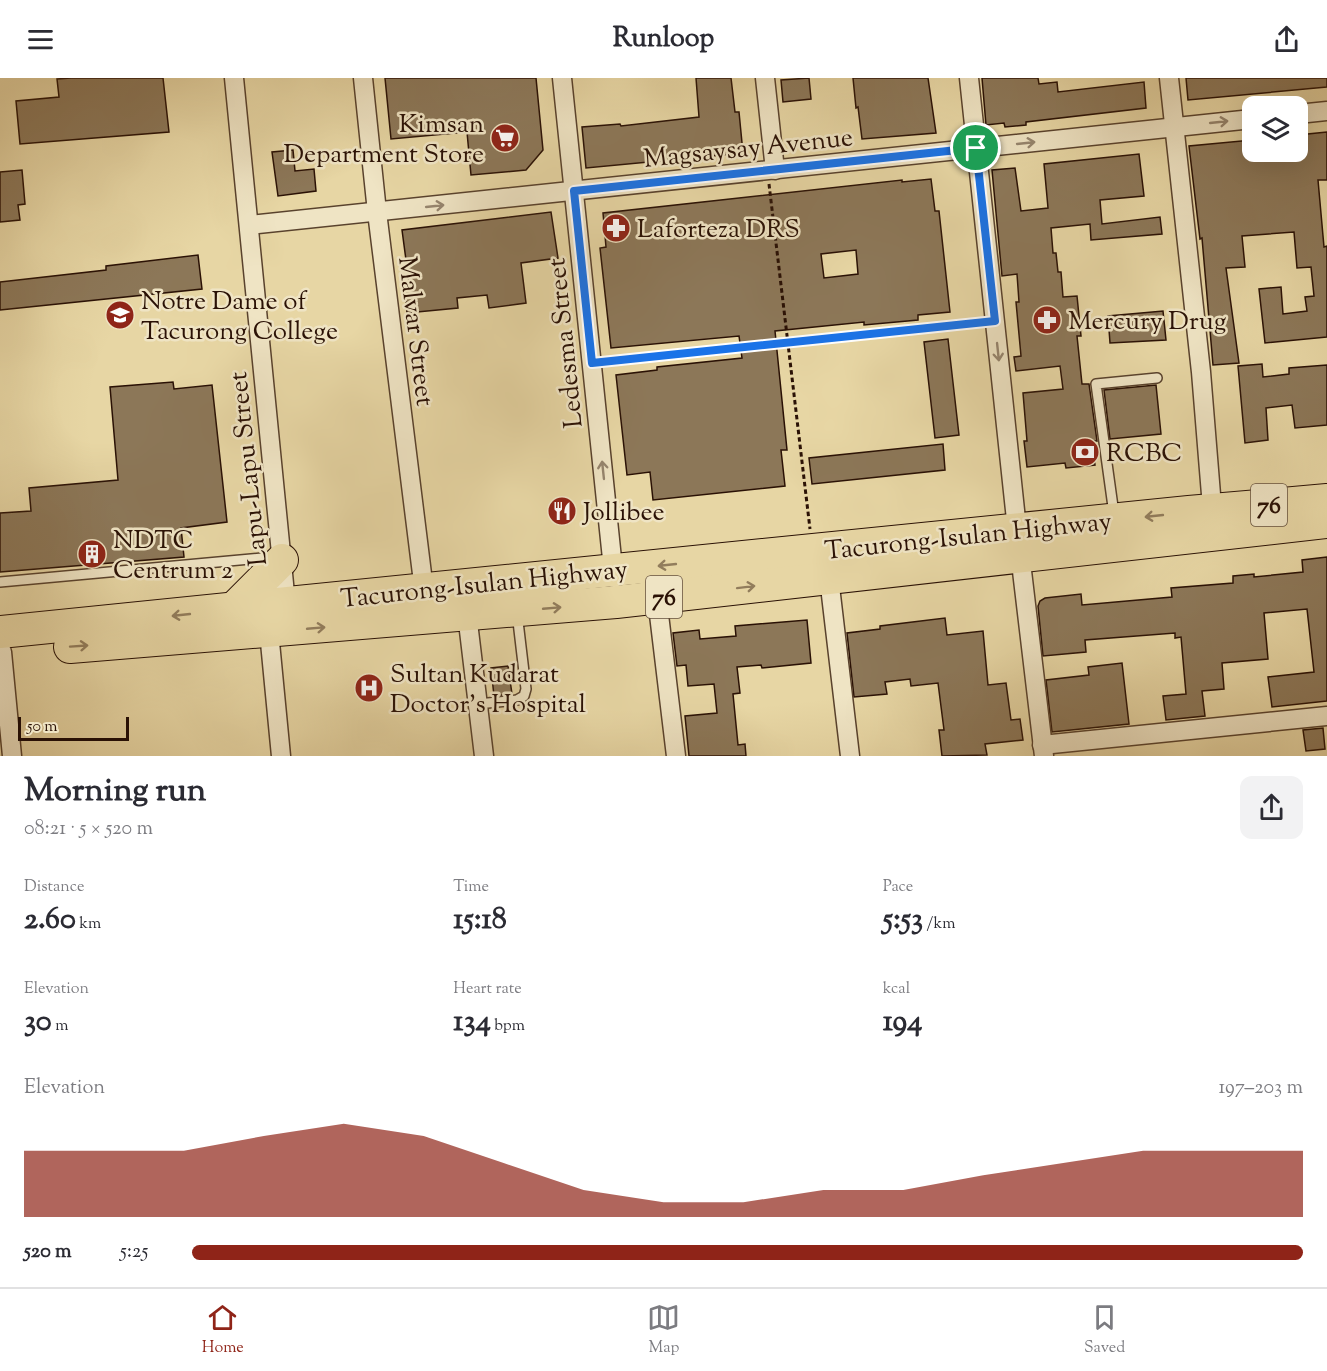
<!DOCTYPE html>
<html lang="en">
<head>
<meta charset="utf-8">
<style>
  body { margin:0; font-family:"Sorts Mill Goudy",serif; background:#f2f2f3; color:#2b2b33; height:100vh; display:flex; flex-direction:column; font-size:22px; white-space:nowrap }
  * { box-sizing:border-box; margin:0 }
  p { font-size:20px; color:#7c7c81 }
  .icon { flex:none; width:33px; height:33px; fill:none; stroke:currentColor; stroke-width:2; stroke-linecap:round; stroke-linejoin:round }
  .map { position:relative; height:678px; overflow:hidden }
  .panel { display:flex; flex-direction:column; background:#fff; flex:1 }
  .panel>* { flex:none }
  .controls { position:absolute; left:1242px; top:18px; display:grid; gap:12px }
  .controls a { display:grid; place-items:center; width:66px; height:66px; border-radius:12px; background:#fff; box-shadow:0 6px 24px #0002; font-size:30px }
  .scale { position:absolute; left:18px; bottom:15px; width:111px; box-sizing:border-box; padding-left:6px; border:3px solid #2a1105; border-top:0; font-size:16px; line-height:21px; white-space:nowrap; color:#2a1105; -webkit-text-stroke:4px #efe4c4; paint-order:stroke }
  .pin { position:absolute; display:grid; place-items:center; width:51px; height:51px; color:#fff; margin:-26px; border:3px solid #fff; border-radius:50%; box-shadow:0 2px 6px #0007 }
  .round { display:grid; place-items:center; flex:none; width:63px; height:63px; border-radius:12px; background:#f2f2f3 }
  .summary { display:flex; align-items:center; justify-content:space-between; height:102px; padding:0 24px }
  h1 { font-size:33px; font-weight:800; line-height:45px }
  .stats { display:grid; grid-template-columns:repeat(3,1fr); gap:9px; height:102px; padding:6px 24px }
  .stats div { display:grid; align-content:center }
  .stats b { font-size:30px; font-weight:800 }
  .stats small { font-size:16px; font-weight:400 }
  .stats p { font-size:16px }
  .chart { height:168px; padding:12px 24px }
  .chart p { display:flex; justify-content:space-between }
  .chart svg { width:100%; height:108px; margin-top:6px; fill:#8f2418; opacity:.7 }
  ul { padding:0 24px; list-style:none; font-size:20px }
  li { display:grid; grid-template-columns:96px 72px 1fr; align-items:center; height:45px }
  li i { height:15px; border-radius:8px; background:#8f2418 }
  header { display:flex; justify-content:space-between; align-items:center; height:78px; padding:0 24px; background:#fff; font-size:27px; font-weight:800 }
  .menu { display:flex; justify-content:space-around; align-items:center; height:84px; border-top:2px solid #e1e1e2; background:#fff; font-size:16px; color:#7c7c81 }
  .menu a { display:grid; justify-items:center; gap:3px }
  .menu .selected { color:#8f2418 }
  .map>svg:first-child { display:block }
</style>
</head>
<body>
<header><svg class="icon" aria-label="menu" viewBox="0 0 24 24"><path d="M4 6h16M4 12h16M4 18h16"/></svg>Runloop<svg class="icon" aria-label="share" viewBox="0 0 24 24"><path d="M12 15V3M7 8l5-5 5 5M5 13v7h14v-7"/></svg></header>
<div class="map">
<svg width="1327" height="678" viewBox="0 0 1327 678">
  <rect width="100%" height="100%" fill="#e7d6a4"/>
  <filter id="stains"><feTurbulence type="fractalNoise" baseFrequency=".00333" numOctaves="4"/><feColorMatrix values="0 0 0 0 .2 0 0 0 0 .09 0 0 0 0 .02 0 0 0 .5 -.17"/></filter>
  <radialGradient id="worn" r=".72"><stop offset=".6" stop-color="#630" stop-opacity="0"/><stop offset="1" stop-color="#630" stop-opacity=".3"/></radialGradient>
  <g fill="#8c7758" stroke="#2a1105" stroke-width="1.5" fill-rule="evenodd">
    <path d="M71 0H163L169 54 20 66 16 23 59 19 57 1Z"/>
    <path d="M385 0H536L543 72 526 92 471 97 467 54 391 61Z"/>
    <path d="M696 0H731L735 34H739L743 75 586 90 582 49 620 46 621 48 699 39Z"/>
    <path d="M809 0 811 21 783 24 781 2Z"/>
    <path d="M853 0H928L936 55 862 61 858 29 856 30Z"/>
    <path d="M982 0H1038L1039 6 1057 4 1058 14 1144 4 1146 30 1026 44V47L1005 49 1004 45 986 47Z"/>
    <path d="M1186 0H1327V9L1188 22Z"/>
    <path d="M1327 54V102H1318L1324 169 1327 168V259L1265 265 1259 211 1281 209 1283 236 1307 233 1305 219 1314 218 1311 189 1297 190 1294 154 1242 158 1245 189 1226 190 1239 285 1213 287 1202 160 1200 161 1189 68 1252 62V74H1298V57Z"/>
    <path d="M293 72 295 93 314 91 316 113 278 118 272 74Z"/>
    <path d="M1139 76 1144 118 1100 122 1102 146 1160 139 1162 156 1091 162 1090 146 1051 150 1053 175H1056L1058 194H1061L1063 219 1077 218 1081 258H1077L1082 306H1089L1097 363H1092L1095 387 1066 390 1065 385 1027 389 1024 363H1027L1023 315 1063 311 1060 288 1016 293 1014 279 1021 278 1016 224H1019L1017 196 1002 198 992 92 1015 90 1021 133 1048 130 1044 86Z"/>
    <path d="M22 92 25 126 18 127 20 142 0 144V94Z"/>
    <path d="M931 101 935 133H939L950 234 918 237V242L864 247V244L775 253 787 372H781L785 408 653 422 650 394 627 397 616 297 657 292V289L742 280 739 258 611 270 600 170 606 169 603 135 902 102V104ZM856 172 858 196 824 200 821 176Z"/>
    <path d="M551 134 558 180 521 185 526 225 489 230 487 217 457 220 458 230 407 235 405 212H410L402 152Z"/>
    <path d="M198 177 202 211 0 232V204L106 192V188Z"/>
    <path d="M1163 233 1166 262 1110 265 1108 238Z"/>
    <path d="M948 261 959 357 935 360 924 264Z"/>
    <path d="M1262 286 1263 299 1289 296V290L1327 287V347L1295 350 1292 327 1266 330 1268 362 1245 365 1238 288Z"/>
    <path d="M173 304 174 311 212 307 227 444 181 450 184 479 0 494V435L31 433 29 410 118 402 110 309Z"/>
    <path d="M1156 307 1161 356 1110 361 1104 312Z"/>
    <path d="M943 366 945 392 812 406 809 380Z"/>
    <path d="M1327 479V623L1272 629 1268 599 1314 594 1307 531 1264 535 1268 581 1222 585 1224 611 1202 613 1205 638 1166 642 1163 618 1186 616 1181 559 1175 560V555L1085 562 1086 574 1043 578 1038 528 1040 523 1045 520 1081 516 1082 527 1172 519 1171 510 1233 505V498L1254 496V499L1303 494 1302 482Z"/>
    <path d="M945 540 947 557 983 553 988 607 1006 605 1011 642 1020 641 1023 662 985 666 987 677 942 678 939 652H944L938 605 911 608 910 601 885 604 887 616 854 619 847 555 880 551V548Z"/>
    <path d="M807 542 811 585 762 590 761 587 737 589 740 615 733 616 738 667 745 666 746 678H689L685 638 717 635 714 606 688 608 686 587 677 588 673 555 699 552 700 561 736 558 735 548Z"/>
    <path d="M1122 585 1129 646 1052 654 1046 602 1089 597 1088 589Z"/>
    <path d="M508 588 512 616 494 618 491 590Z"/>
    <path d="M1323 650 1325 671 1306 673 1303 652Z"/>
  </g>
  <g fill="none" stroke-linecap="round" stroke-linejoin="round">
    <g stroke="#59422d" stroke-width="12">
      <g id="lane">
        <path d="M1114 436 1096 306 1157 300"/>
        <path d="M0 504 272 479"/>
        <path d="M478 626 517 622 524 618 526 611 517 535"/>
      </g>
    </g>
    <g stroke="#59422d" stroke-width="21">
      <g id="street">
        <path d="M234 0 286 526"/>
        <path d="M363 0 377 134 424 512"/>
        <path d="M562 0 614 500"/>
        <path d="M765 0 775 92"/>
        <path d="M969 0 1017 451 1044 678"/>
        <path d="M1169 0 1201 294 1213 441"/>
        <path d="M1298 36 1327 33"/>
        <path d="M249 147 1252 41"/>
        <path d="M829 500 850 678"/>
        <path d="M657 520 676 678"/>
        <path d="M467 536 484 678"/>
        <path d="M269 554 281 678"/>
        <path d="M2 574 12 678"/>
        <path d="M1042 667 1327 638"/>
      </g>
    </g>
    <g stroke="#2a1105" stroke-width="34">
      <g id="highway">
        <path d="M232 532 282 482"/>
        <path d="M0 554 1189 434 1327 422"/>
        <path d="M70 569 616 524 1327 444"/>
      </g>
    </g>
    <g stroke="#2a1105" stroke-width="3" stroke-dasharray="4.5 3" stroke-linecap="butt">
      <path d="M769 106 810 451"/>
      <path d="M606 284 981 245"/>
    </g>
    <use href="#lane" stroke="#efe4c4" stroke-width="9"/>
    <use href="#street" stroke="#efe4c4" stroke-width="18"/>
    <use href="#highway" stroke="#e7d6a4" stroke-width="32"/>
  </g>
  <defs><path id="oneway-shaft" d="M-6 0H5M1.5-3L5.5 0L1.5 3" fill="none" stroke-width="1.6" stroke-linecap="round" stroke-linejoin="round" transform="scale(1.5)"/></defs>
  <g stroke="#96856e">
    <use href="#oneway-shaft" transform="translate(1219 44) rotate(-6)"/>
    <use href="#oneway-shaft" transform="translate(1026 65) rotate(-6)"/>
    <use href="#oneway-shaft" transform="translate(435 128) rotate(-6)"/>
    <use href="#oneway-shaft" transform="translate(998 274) rotate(84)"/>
    <use href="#oneway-shaft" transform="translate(603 392) rotate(-96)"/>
  </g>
  <g stroke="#927d5c">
    <use href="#oneway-shaft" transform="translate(1154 438) rotate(174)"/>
    <use href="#oneway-shaft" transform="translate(667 487) rotate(174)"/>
    <use href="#oneway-shaft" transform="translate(746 509) rotate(-7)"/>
    <use href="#oneway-shaft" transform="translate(552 530) rotate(-5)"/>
    <use href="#oneway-shaft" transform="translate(181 537) rotate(174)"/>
    <use href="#oneway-shaft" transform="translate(316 550) rotate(-5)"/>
    <use href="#oneway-shaft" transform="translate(79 568) rotate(-4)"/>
  </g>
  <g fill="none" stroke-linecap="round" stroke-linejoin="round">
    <g stroke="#fff" stroke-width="12">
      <path id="route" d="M976 70 995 243 592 285 574 113Z"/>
    </g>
    <use href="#route" stroke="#1a73e8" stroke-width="8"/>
  </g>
  <defs>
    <g id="supermarket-disc" transform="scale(1.5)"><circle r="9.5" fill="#8f2418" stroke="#efe4c4"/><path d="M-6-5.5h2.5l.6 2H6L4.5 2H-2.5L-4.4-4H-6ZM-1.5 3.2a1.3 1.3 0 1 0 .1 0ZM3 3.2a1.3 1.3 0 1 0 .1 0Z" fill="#fff"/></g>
    <g id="pharmacy-disc" transform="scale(1.5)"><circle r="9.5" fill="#8f2418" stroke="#efe4c4"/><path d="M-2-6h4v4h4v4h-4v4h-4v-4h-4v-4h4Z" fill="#fff"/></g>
    <g id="university-disc" transform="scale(1.5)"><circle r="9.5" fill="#8f2418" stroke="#efe4c4"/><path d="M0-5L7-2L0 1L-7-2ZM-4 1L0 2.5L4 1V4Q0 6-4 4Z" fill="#fff"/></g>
    <g id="bank-disc" transform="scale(1.5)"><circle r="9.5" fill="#8f2418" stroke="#efe4c4"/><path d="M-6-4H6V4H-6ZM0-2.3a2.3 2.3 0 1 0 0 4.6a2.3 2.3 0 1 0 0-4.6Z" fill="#fff"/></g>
    <g id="restaurant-disc" transform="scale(1.5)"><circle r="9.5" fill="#8f2418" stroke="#efe4c4"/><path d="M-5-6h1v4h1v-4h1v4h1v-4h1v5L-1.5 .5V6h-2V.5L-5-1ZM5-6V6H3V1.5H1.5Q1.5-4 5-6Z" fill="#fff"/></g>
    <g id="building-disc" transform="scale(1.5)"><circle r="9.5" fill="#8f2418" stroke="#efe4c4"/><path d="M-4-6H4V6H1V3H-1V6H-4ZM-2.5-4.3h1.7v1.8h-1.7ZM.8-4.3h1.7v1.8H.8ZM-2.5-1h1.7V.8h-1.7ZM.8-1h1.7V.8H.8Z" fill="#fff"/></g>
    <g id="hospital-disc" transform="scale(1.5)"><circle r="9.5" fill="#8f2418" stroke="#efe4c4"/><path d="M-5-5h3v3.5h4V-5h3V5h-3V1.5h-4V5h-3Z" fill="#fff"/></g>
  </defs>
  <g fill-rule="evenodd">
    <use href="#supermarket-disc" x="505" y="60"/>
    <use href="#pharmacy-disc" x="616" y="150"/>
    <use href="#university-disc" x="120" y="237"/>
    <use href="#pharmacy-disc" x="1047" y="242"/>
    <use href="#bank-disc" x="1085" y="374"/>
    <use href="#restaurant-disc" x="562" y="433"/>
    <use href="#building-disc" x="92" y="476"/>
    <use href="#hospital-disc" x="369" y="610"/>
  </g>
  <g text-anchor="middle" stroke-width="5" stroke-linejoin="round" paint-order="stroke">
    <g fill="#efe4c4" stroke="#65503e" stroke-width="1.5">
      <rect x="1251" y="406" width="36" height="42" rx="4.5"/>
      <rect x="646" y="498" width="36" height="42" rx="4.5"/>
    </g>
    <g font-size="24" font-weight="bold" fill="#2a1105">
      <text x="1269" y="435">76</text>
      <text x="664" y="527">76</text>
    </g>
    <g font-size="26" fill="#2a1105" stroke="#efe4c4" text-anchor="start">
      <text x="484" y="54" text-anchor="end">Kimsan<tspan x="484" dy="30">Department Store</tspan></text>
      <text x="637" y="159">Laforteza DRS</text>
      <text x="141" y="231">Notre Dame of<tspan x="141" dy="30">Tacurong College</tspan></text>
      <text x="1068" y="251">Mercury Drug</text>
      <text x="1106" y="383">RCBC</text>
      <text x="583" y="442">Jollibee</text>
      <text x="113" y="470">NDTC<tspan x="113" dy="30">Centrum 2</tspan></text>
      <text x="390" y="604">Sultan Kudarat<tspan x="390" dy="30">Doctor's Hospital</tspan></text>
    </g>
    <g font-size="26" fill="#2a1105" stroke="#efe4c4">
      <text transform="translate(748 69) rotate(-6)" y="9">Magsaysay Avenue</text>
      <text transform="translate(417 253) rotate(83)" y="9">Malvar Street</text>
      <text transform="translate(564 265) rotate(-96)" y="9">Ledesma Street</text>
      <text transform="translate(247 391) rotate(-96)" y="9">Lapu-Lapu Street</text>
      <text transform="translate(968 457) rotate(-6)" y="9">Tacurong-Isulan Highway</text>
      <text transform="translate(484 505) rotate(-6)" y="9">Tacurong-Isulan Highway</text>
    </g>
  </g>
  <rect width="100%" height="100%" filter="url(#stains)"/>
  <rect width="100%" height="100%" fill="url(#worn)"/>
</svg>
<div class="controls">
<a><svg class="icon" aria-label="layers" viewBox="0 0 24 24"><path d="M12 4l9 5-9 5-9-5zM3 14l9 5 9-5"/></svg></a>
</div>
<div class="scale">50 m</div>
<div class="pin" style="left:976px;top:70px;background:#1e9e55"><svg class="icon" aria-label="arrive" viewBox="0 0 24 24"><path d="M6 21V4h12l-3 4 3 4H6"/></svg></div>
</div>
<section class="panel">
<div class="summary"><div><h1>Morning run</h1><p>08:21 · 5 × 520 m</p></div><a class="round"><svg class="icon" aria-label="share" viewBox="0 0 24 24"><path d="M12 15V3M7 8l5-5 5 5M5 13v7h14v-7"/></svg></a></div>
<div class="stats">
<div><p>Distance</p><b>2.60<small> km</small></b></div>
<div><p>Time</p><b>15:18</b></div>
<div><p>Pace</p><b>5:53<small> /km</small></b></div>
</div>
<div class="stats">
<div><p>Elevation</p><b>30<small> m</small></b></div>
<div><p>Heart rate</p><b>134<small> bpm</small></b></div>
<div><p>kcal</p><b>194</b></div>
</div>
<div class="chart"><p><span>Elevation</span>197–203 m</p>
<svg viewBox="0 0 160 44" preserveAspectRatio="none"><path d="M0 44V17L10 17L20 17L30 11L40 6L50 11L60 22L70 33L80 38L90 38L100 33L110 33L120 27L130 22L140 17L150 17L160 17V44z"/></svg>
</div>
<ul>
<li><b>520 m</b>5:25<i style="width:100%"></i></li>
</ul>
</section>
<nav class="menu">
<a class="selected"><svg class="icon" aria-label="home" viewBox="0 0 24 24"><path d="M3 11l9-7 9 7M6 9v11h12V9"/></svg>Home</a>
<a><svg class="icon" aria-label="map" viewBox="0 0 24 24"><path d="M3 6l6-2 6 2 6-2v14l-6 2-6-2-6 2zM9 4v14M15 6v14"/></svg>Map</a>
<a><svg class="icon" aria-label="saved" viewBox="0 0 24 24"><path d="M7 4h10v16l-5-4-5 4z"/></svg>Saved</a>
</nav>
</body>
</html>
